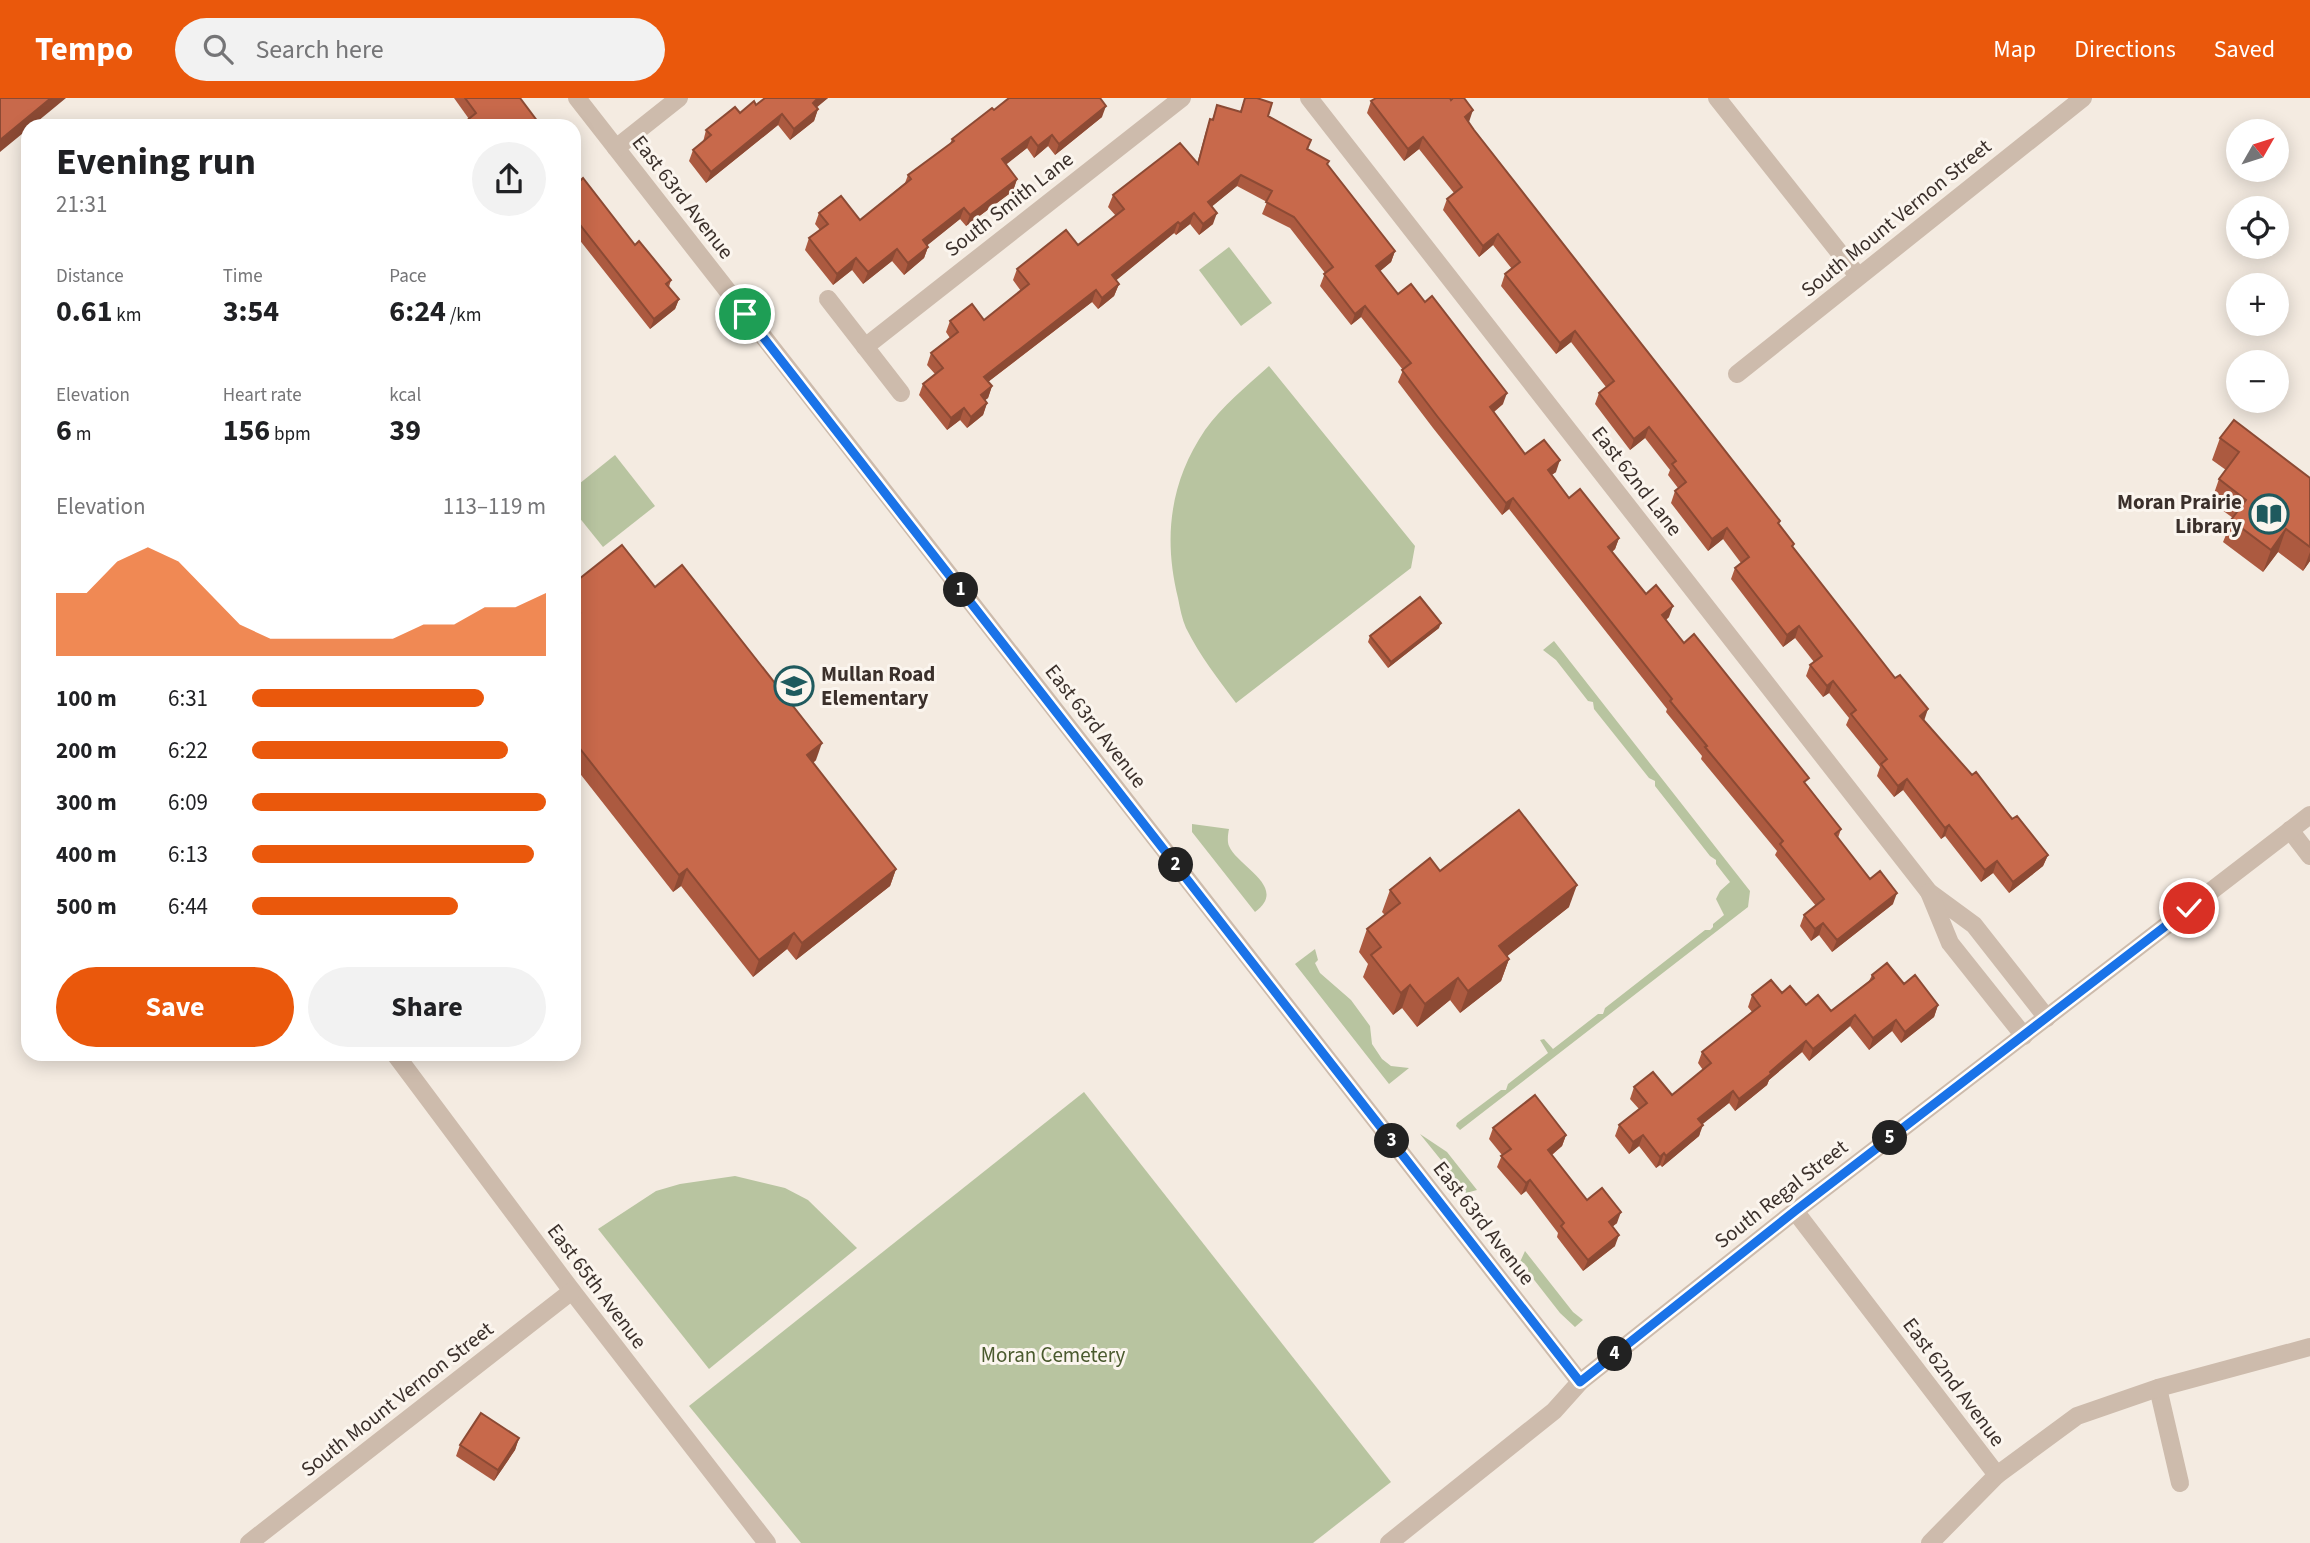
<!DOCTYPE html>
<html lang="en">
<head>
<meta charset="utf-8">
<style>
  body { margin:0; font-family:"Source Sans 3",sans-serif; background:#f2f2f2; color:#202124; height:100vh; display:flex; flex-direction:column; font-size:26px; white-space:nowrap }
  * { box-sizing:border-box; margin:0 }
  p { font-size:23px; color:#757577 }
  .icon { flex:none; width:38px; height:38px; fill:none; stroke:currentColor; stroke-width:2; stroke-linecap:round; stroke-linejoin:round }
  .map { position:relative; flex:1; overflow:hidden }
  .side { position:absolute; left:21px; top:21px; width:560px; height:942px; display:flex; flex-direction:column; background:#fff; border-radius:21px; box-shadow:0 4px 18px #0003 }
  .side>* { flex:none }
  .needle { width:46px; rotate:51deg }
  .controls { position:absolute; left:2226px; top:21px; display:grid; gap:14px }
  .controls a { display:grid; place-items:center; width:63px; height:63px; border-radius:50%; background:#fff; box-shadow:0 4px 18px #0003; font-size:35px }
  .pin { position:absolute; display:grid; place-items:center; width:60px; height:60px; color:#fff; margin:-30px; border:4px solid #fff; border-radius:50%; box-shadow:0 2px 7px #0007 }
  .km { position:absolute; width:35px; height:35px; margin:-18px; border-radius:50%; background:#222; color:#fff; font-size:19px; line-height:35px; text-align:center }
  .round { display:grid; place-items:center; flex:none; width:74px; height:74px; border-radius:37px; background:#f2f2f2 }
  .overview { display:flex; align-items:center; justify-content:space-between; height:119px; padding:0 35px }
  h1 { font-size:38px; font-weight:700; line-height:52px }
  .metrics { display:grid; grid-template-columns:repeat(3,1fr); gap:10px; height:119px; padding:7px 35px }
  .metrics div { display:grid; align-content:center }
  .metrics b { font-size:30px; font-weight:700 }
  .metrics small { font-size:19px; font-weight:400 }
  .metrics p { font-size:19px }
  .chart { height:196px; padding:14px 35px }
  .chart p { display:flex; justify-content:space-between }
  .chart svg { width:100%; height:126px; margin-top:7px; fill:#ea580c; opacity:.7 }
  .action { display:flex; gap:14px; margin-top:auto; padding:14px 35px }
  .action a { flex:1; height:80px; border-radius:42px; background:#ea580c; color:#fff; font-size:28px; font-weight:700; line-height:80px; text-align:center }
  .action a+a { background:#f2f2f2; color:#202124 }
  ul { padding:0 35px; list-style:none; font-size:23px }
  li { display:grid; grid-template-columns:112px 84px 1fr; align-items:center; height:52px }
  li i { height:18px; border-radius:9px; background:#ea580c }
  header { display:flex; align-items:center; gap:42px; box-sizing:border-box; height:98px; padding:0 35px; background:#ea580c; color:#fff }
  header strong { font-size:33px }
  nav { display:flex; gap:38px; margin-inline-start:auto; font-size:24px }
  .search { width:490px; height:63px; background:#f2f2f2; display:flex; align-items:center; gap:18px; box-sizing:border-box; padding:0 24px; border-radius:38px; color:#757577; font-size:26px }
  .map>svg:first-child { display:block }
</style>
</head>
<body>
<header>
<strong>Tempo</strong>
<div class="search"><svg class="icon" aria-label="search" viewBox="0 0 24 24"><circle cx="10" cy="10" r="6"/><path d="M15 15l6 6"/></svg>Search here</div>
<nav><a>Map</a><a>Directions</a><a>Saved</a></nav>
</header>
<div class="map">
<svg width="2310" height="1445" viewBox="0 0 2310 1445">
  <rect width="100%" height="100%" fill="#f4ebe1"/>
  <g fill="#b8c4a0">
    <path d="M1229 149 1272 205 1241 228 1199 172Z"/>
    <path d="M1269 268 1415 448 1411 470 1236 605C1218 581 1200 558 1186 530 1182 521 1180 510 1178 500 1163 439 1170 384 1205 332 1222 308 1247 288 1269 268Z"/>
    <path d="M615 357 655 408 603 449 574 413V390Z"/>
    <path d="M1554 543 1750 793 1748 809 1460 1032 1456 1028 1457 1025 1501 992H1506L1508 986 1548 955 1540 942 1544 941 1553 951 1598 916H1603L1605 910 1705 832H1710L1713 829V826L1724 817 1716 801 1720 793 1730 784 1716 766V762L1710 758 1655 688V683L1649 680 1594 611 1593 604 1588 603 1556 562 1543 552Z"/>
    <path d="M1192 726 1229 731C1228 736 1227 743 1229 748 1238 769 1289 789 1255 814L1192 734Z"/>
    <path d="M1315 851 1318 862 1315 865 1320 875 1351 902 1370 928 1372 946 1382 961 1391 968 1409 970 1389 986 1295 866Z"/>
    <path d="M1084 994 1391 1384 1313 1445H801L689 1308Z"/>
    <path d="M1420 1036 1447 1054 1477 1092 1466 1095 1448 1071V1068L1441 1062Z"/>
    <path d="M735 1078 785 1090 808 1102 857 1150 709 1271 598 1131 656 1093 680 1086Z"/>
    <path d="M1525 1153 1573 1214 1583 1222 1575 1229 1560 1215 1528 1174V1170L1524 1165 1520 1164Z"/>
  </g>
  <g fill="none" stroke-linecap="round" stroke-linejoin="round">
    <g stroke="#cdbbac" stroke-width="18">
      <path d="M577 0 1580 1284"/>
      <path d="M1309 0 1929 794 1974 827 2047 920"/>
      <path d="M1717 0 1858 178"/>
      <path d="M616 50 679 0"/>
      <path d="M828 201 901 295"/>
      <path d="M865 249 1182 0"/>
      <path d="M1737 276 2083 0"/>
      <path d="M2290 732 2310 758"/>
      <path d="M1929 794 1950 845 2024 938"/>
      <path d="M395 956 572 1193 767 1445"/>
      <path d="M1795 1113 1997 1377"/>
      <path d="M2158 1290 2180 1385"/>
      <path d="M249 1445 572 1193"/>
      <path d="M1389 1445 1554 1313 1580 1284 1795 1113 2310 717"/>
      <path d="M1930 1445 1997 1377 2077 1318 2158 1290 2310 1249"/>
    </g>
  </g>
  <g fill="#ac5a40">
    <path d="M454 0H520L469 21Z"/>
    <path d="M765 0H828L816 9 818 11 814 23 790 42 778 27 706 85 689 63 693 52 703 44 706 32 756 7Z"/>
    <path d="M1245 0 1328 67 1395 153 1391 164 1380 173 1398 196 1503 306 1494 314 1525 356 1556 374 1551 377 1569 400 1619 440 1615 451 1612 454 1646 496 1669 519 1666 522 1684 545 1806 686 1841 731 1838 740 1870 781 1893 806 1832 854 1819 837 1811 843 1800 828 1804 817 1816 808 1775 757 1777 753 1701 661 1702 658 1666 614 1667 611 1509 411 1502 417 1433 330 1398 284 1403 272 1361 219 1351 227 1320 188 1325 175 1290 130 1262 116 1267 104 1237 88 1212 108 1213 126 1199 137 1190 126 1176 137 1174 135 1116 182 1119 186 1114 198 1098 211 1092 204 988 284 992 288 988 300 985 302 987 305 983 317 967 330 960 322 947 332 919 297 923 286 935 276 927 267 931 255 950 240 946 234 950 223 984 222 1021 193 1013 182 1017 171 1078 147 1116 118 1108 109 1113 97 1197 66 1206 33 1210 21 1212 22 1217 7 1240 14Z"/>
    <path d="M1371 3 1469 24H1468L1780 423 1779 426 1794 446 1793 449 1924 622 1972 677 2048 757 2043 768 2009 795 1993 775 1981 784 1945 738 1941 741 1903 692 1894 699 1877 678 1880 669 1846 627 1849 620 1829 595 1823 599 1806 578 1810 567 1814 564 1795 540 1783 549 1731 481 1735 470 1741 465 1723 441 1708 453 1671 405 1675 393 1678 390 1668 377 1670 372 1645 340 1630 352 1595 306 1599 295 1606 289 1571 244 1556 256 1501 188 1505 176 1512 171 1493 147 1479 159 1443 112 1447 101 1454 95 1419 51 1404 63 1367 15Z"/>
    <path d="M994 12 1102 19 1055 57 1048 48 1034 60 1027 50 1006 66 1017 81 1013 93 966 128 960 121 927 147 928 149 924 160 904 177 892 163 863 186 852 172 833 187 805 152 809 140 820 132 815 126 819 115 860 122 905 85 908 77 950 46 952 41Z"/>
    <path d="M574 72 635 147 671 182 669 189 679 201 675 211 650 231 574 135Z"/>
    <path d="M2220 340 2310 380V463L2303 473 2278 454 2263 474 2223 444 2233 420 2211 404 2219 381 2226 372 2212 362Z"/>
    <path d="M574 485 655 489 816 662 813 665 896 771 890 788 796 862 787 851 753 879 681 788 673 794 574 668Z"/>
    <path d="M1439 530 1388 570 1368 544 1370 538Z"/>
    <path d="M1390 792 1569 809 1507 858 1509 861 1501 883 1460 915 1450 902 1417 929 1402 910 1393 917 1363 879 1368 866 1359 854 1367 831 1385 817 1382 814Z"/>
    <path d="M1872 877 1904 886 1938 907 1934 919 1901 945 1892 933 1869 952 1850 928 1809 963 1802 954 1769 982 1767 987 1735 1013 1729 1005 1702 1026 1699 1038 1662 1069 1660 1067 1656 1070 1639 1048 1629 1056 1615 1038 1619 1027 1639 1011 1630 1001 1634 989 1672 997 1703 972 1698 965 1702 954 1752 914 1748 909 1752 897 1782 895 1806 907 1831 913 1869 883Z"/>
    <path d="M1493 1030 1566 1037 1562 1048 1552 1057 1587 1102 1617 1125 1612 1129 1615 1148 1583 1173 1557 1139 1558 1135 1526 1093 1521 1097 1497 1069 1502 1057 1489 1041Z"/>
    <path d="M519 1340 515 1352 494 1383 456 1358 460 1347Z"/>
  </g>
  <g fill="#8c4a34">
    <path d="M51 0H66L32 28H28V31L0 54V42Z"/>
    <path d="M818 0H828L809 16 813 5Z"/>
    <path d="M1106 8 1102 19 1055 57 1059 46Z"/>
    <path d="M818 11 814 23 790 42 794 31Z"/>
    <path d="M1473 12 1469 24 1460 31 1465 19Z"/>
    <path d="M782 16 778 27 706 85 711 74Z"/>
    <path d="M1052 37 1048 48 1034 60 1038 48Z"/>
    <path d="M1031 39 1027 50 998 73 1002 61Z"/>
    <path d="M1423 39 1419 51 1404 63 1408 51Z"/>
    <path d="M1241 77 1237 88 1204 115 1208 104Z"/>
    <path d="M1017 81 1013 93 966 128 970 117Z"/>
    <path d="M964 110 960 121 919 154 923 142Z"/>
    <path d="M1194 115 1190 126 1176 137 1180 126Z"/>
    <path d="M1217 115 1213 126 1199 137 1203 126Z"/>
    <path d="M1178 124 1174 135 1108 189 1112 177Z"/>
    <path d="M1498 136 1493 147 1479 159 1483 148Z"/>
    <path d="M928 149 924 160 904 177 908 165Z"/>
    <path d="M897 151 892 163 863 186 868 174Z"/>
    <path d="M1395 153 1391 164 1372 180 1376 168Z"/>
    <path d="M856 160 852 172 833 187 837 176Z"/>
    <path d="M1119 186 1114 198 1098 211 1102 200Z"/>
    <path d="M1096 192 1092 204 980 290 984 279Z"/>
    <path d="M679 201 675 211 650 231 654 221Z"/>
    <path d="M1365 208 1361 219 1351 227 1355 216Z"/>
    <path d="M1575 233 1571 244 1556 256 1560 245Z"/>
    <path d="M992 288 988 300 977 308 981 297Z"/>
    <path d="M1507 295 1503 306 1486 320 1490 309Z"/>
    <path d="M987 305 983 317 967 330 971 319Z"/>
    <path d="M964 310 960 322 947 332 951 320Z"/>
    <path d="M1649 329 1645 340 1630 352 1634 341Z"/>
    <path d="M1560 362 1556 374 1543 383 1548 372Z"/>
    <path d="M1513 400 1509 411 1502 417 1506 405Z"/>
    <path d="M1727 430 1723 441 1708 453 1712 441Z"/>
    <path d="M2286 431 2278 454 2263 474 2271 452Z"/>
    <path d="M1619 440 1615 451 1603 461 1608 449Z"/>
    <path d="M2310 454V463L2303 473Z"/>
    <path d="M1673 508 1669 519 1658 528 1662 517Z"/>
    <path d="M1441 525 1439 530 1388 570 1391 564Z"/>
    <path d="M1799 528 1795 540 1783 549 1787 537Z"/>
    <path d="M1833 583 1829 595 1823 599 1827 588Z"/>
    <path d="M1928 611 1924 623 1920 618Z"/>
    <path d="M822 645 816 662 801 674 807 657Z"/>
    <path d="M1907 681 1903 692 1894 699 1898 688Z"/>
    <path d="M1949 727 1945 738 1941 741 1945 730Z"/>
    <path d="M2048 757 2043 768 2009 795 2013 784Z"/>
    <path d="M1997 763 1993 775 1981 784 1985 772Z"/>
    <path d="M687 771 681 788 673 794 679 777Z"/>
    <path d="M896 771 890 788 796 862 802 845Z"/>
    <path d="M1577 787 1569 809 1491 871 1499 848Z"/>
    <path d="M1897 795 1893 806 1832 854 1837 842Z"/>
    <path d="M1823 825 1819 837 1811 843 1815 831Z"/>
    <path d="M794 835 787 851 753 879 759 862Z"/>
    <path d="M1509 861 1501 883 1460 915 1468 893Z"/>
    <path d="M1458 880 1450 902 1417 929 1425 906Z"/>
    <path d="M1410 887 1402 910 1393 917 1401 895Z"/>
    <path d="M1938 907 1934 919 1901 945 1905 934Z"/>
    <path d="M1855 917 1850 928 1809 963 1813 951Z"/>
    <path d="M1896 922 1892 933 1869 952 1873 940Z"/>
    <path d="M1806 943 1802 954 1769 982 1767 987 1735 1013 1739 1001Z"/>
    <path d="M1733 993 1729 1005 1694 1033 1698 1021Z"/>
    <path d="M1703 1027 1699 1038 1662 1069 1666 1058Z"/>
    <path d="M1566 1037 1562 1048 1544 1063 1548 1052Z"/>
    <path d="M1643 1037 1639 1048 1629 1056 1633 1044Z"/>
    <path d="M1664 1055 1660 1067 1656 1070 1660 1059Z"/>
    <path d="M1530 1082 1526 1093 1521 1097 1526 1085Z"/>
    <path d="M1621 1114 1617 1125 1604 1135 1609 1124Z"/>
    <path d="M1619 1137 1615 1148 1583 1173 1588 1162Z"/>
    <path d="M519 1340 515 1352 494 1383 498 1372Z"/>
  </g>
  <g fill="#c8694b" stroke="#8c4a34" stroke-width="2">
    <path d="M0 0H51L0 42Z"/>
    <path d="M465 0H520L541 28H460L476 15Z"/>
    <path d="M765 0H818L813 5 818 11 794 31 782 16 711 74 693 52 711 37 706 32 735 9 740 15 754 3 756 7Z"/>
    <path d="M1009 0H1100L1106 8 1059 46 1052 37 1038 48 1031 39 1002 61 1017 81 970 117 964 110 923 142 928 149 908 165 897 151 868 174 856 160 837 176 809 140 828 126 819 115 841 98 860 122 911 81 908 77 954 43 952 41 992 10 994 12Z"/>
    <path d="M1245 0H1257L1272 5 1268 18 1311 42 1307 51 1329 63 1327 66 1395 153 1376 168 1398 196 1411 186 1425 204 1432 198 1507 295 1490 309 1525 356 1544 342 1560 362 1548 372 1569 400 1580 391 1619 440 1608 449 1646 496 1656 487 1673 508 1662 517 1684 545 1694 536 1809 680 1804 684 1841 731 1835 736 1870 781 1880 773 1897 795 1837 842 1823 825 1815 831 1804 817 1824 801 1780 746 1783 743 1705 649 1707 648 1670 603 1672 601 1513 400 1506 405 1437 318 1402 272 1411 265 1365 208 1355 216 1324 176 1333 169 1294 119 1266 104 1272 93 1241 77 1208 104 1217 115 1203 126 1194 115 1180 126 1178 124 1112 177 1119 186 1102 200 1096 192 984 279 992 288 981 297 987 305 971 319 964 310 951 320 923 286 943 270 931 255 958 234 950 223 972 206 984 222 1029 186 1017 171 1066 132 1078 147 1096 133 1124 111 1113 97 1180 45 1198 66 1210 21 1213 22 1217 7 1241 14Z"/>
    <path d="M1376 0H1450L1451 2 1453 0H1464L1473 12 1465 19 1474 32 1780 423 1778 425 1794 446 1792 448 1895 580 1900 577 1928 611 1920 618 1972 677 1976 674 2012 721 2017 718 2048 757 2013 784 1997 763 1985 772 1949 727 1945 730 1907 681 1898 688 1881 666 1887 661 1851 616 1856 612 1833 583 1827 588 1810 567 1822 558 1799 528 1787 537 1735 470 1749 459 1727 430 1712 441 1675 393 1686 384 1672 366 1676 363 1649 329 1634 341 1599 295 1614 283 1575 233 1560 245 1505 176 1520 164 1498 136 1483 148 1447 101 1462 89 1423 39 1408 51 1371 3Z"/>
    <path d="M574 72 581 82 583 80 635 147 639 143 671 182 666 186 679 201 654 221 577 123 574 126Z"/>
    <path d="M2234 322 2310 380V449L2286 431 2271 452 2231 422 2246 402 2219 381 2239 354 2220 340Z"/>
    <path d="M622 447 655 489 682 467 822 645 807 657 896 771 802 845 794 835 759 862 687 771 679 777 574 643V520L580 515 574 508V485Z"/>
    <path d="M1420 499 1441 525 1391 564 1370 538Z"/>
    <path d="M1519 712 1577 787 1499 848 1509 861 1468 893 1458 880 1425 906 1410 887 1401 895 1371 857 1381 849 1367 831 1400 805 1390 792 1430 760 1440 773Z"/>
    <path d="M1887 865 1904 886 1915 877 1938 907 1905 934 1896 922 1873 940 1855 917 1813 951 1806 943 1770 974 1771 976 1739 1001 1733 993 1698 1021 1703 1027 1666 1058 1664 1055 1660 1059 1643 1037 1633 1044 1619 1027 1647 1005 1634 989 1653 974 1672 997 1711 965 1702 954 1760 908 1752 897 1771 882 1782 895 1790 888 1806 907 1818 897 1831 913 1874 880 1872 877Z"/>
    <path d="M1535 997 1566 1037 1548 1052 1587 1102 1602 1090 1621 1114 1609 1124 1619 1137 1588 1162 1561 1128 1564 1125 1530 1082 1526 1085 1501 1058 1511 1051 1493 1030Z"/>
    <path d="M481 1315 519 1340 498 1372 460 1347Z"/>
  </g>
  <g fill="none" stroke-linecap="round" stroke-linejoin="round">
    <g stroke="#fff" stroke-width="14">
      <path id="route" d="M745 216 1580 1284 1795 1113 2189 810"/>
    </g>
    <use href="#route" stroke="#1a73e8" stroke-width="9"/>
  </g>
  <defs>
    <g id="library-ring" transform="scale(2.0125)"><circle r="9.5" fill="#fbf5ee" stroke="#1f5a5e" stroke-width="1.5"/><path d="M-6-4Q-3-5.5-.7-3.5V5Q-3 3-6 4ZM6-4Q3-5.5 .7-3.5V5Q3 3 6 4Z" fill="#1f5a5e"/></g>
    <g id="school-ring" transform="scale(2.0125)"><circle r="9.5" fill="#fbf5ee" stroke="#1f5a5e" stroke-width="1.5"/><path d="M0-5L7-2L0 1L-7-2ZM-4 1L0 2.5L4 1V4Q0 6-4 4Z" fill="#1f5a5e"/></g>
  </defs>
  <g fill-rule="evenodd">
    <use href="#library-ring" x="2269" y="416"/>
    <use href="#school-ring" x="794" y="588"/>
  </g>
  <g text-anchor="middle" stroke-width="6" stroke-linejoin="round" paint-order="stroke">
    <g font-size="21" fill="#3b302b" stroke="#fbf5ee">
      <text transform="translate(683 99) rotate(52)" y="7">East 63rd Avenue</text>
      <text transform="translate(1009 106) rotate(-38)" y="7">South Smith Lane</text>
      <text transform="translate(1896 120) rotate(-39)" y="7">South Mount Vernon Street</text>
      <text transform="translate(1637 383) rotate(52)" y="7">East 62nd Lane</text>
      <text transform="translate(1096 628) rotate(52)" y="7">East 63rd Avenue</text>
      <text transform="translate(1781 1096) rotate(-38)" y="7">South Regal Street</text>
      <text transform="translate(1484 1125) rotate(52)" y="7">East 63rd Avenue</text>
      <text transform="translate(597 1188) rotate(53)" y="7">East 65th Avenue</text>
      <text transform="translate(1954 1284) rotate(53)" y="7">East 62nd Avenue</text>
      <text transform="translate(397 1301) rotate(-38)" y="7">South Mount Vernon Street</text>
    </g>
    <g font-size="21" font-weight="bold" fill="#3b302b" stroke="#fbf5ee" text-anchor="end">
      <text x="2242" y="411">Moran Prairie<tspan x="2242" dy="24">Library</tspan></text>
      <text x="821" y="583" text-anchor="start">Mullan Road<tspan x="821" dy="24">Elementary</tspan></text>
    </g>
    <g font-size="21" fill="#4a5a2e" stroke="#fbf5ee">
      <text x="1053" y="1264">Moran Cemetery</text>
    </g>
  </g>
</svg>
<div class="controls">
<a><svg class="needle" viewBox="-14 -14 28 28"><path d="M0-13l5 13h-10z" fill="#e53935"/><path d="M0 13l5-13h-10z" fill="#757577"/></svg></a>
<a><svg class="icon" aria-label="locate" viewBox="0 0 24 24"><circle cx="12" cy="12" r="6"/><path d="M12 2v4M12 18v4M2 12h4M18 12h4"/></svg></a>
<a>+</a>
<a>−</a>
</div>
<div class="pin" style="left:745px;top:216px;background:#1e9e55"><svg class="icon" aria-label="arrive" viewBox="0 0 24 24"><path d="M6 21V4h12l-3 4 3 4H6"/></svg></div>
<div class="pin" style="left:2189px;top:810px;background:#d93025"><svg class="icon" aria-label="check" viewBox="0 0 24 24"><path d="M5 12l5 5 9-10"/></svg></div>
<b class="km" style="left:961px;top:492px">1</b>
<b class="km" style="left:1176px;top:767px">2</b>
<b class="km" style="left:1392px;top:1043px">3</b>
<b class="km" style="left:1615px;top:1256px">4</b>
<b class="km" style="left:1890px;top:1040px">5</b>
<section class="side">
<div class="overview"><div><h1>Evening run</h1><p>21:31</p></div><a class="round"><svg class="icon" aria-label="share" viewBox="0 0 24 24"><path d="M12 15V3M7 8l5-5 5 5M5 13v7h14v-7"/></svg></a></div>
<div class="metrics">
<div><p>Distance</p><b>0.61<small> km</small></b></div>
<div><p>Time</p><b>3:54</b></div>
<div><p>Pace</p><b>6:24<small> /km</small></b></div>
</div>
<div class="metrics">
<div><p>Elevation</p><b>6<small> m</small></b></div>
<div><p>Heart rate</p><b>156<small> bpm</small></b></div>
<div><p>kcal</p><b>39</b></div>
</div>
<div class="chart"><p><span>Elevation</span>113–119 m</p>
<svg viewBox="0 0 160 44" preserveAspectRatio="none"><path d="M0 44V22L10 22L20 11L30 6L40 11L50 22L60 33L70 38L80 38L90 38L100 38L110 38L120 33L130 33L140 27L150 27L160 22V44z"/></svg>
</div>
<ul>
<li><b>100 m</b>6:31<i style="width:79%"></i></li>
<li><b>200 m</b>6:22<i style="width:87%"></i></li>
<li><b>300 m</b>6:09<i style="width:100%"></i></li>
<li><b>400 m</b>6:13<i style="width:96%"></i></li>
<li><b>500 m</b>6:44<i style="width:70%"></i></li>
</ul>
<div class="action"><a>Save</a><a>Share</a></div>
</section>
</div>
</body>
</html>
